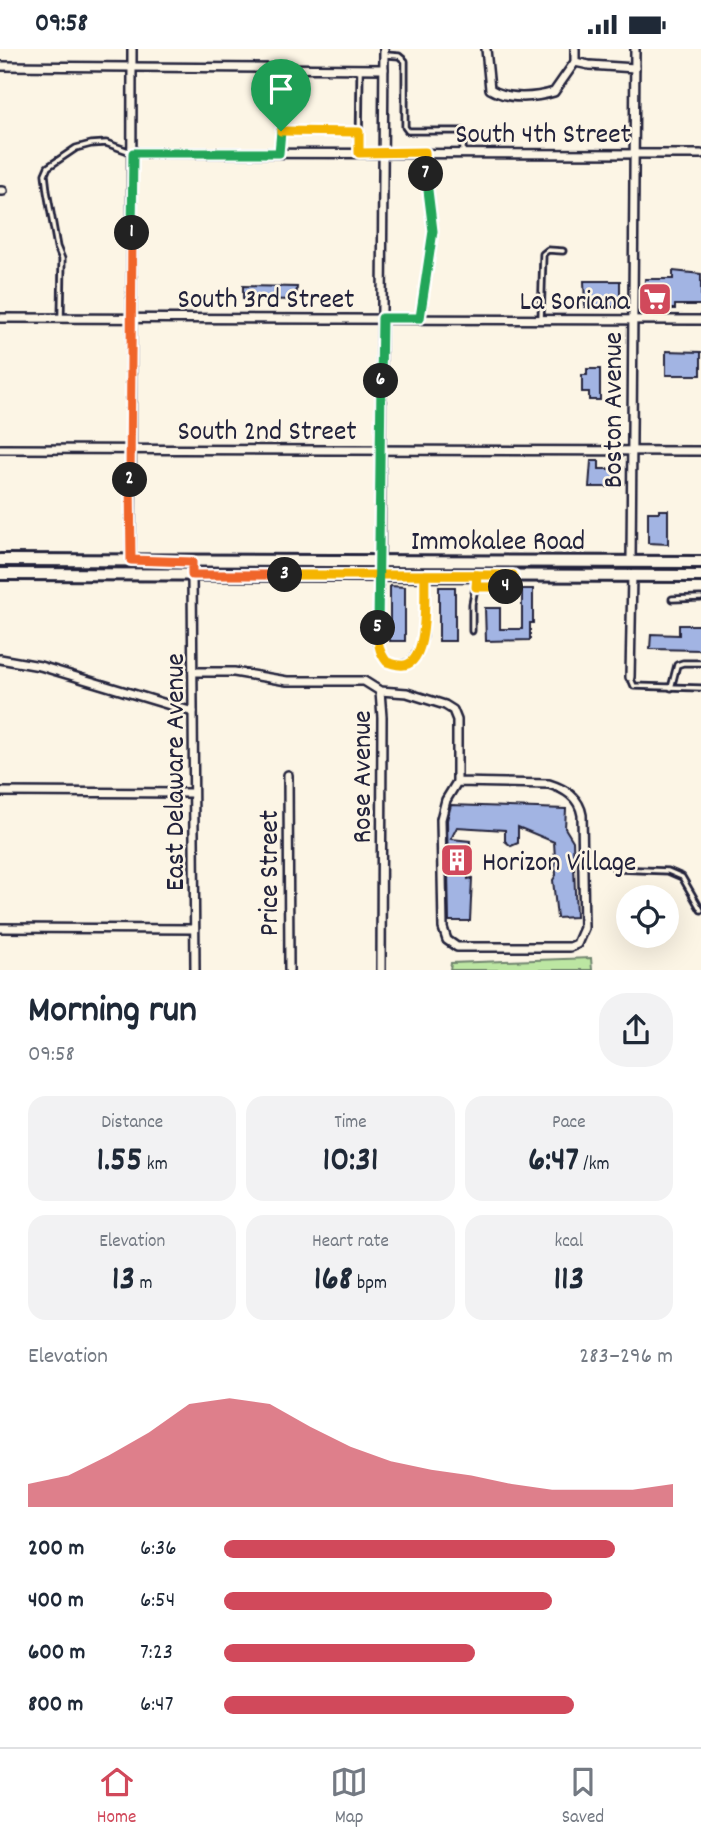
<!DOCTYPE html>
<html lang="en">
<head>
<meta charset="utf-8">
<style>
  body { margin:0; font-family:Dekko,sans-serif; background:#f2f2f3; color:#1f2937; height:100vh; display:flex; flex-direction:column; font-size:26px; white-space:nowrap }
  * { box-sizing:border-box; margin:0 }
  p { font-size:23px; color:#747a83 }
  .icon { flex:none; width:38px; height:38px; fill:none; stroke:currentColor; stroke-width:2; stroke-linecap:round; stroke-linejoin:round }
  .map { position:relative; height:921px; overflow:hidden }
  .details { display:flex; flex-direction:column; background:#fff; flex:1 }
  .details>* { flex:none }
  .fabs { position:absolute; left:616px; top:836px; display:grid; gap:14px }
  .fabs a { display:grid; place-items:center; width:63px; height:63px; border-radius:50%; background:#fff; box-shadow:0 7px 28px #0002; font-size:35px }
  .pin { position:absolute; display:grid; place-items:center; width:60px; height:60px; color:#fff; margin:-72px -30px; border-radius:50% 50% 50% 0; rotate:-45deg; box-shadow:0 0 7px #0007 }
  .pin .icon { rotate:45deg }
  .km { position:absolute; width:35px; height:35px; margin:-18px; border-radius:50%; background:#222; color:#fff; font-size:19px; line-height:35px; text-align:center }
  .round { display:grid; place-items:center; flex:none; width:74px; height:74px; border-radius:28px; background:#f2f2f3 }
  .head { display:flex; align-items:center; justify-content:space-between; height:119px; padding:0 28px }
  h1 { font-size:38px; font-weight:700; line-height:52px }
  .stats { display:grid; grid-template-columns:repeat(3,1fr); gap:10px; height:119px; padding:7px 28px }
  .stats div { display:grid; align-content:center; border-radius:18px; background:#f2f2f3; text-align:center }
  .stats b { font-size:35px; font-weight:700 }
  .stats small { font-size:19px; font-weight:400 }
  .stats p { font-size:19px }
  .chart { height:196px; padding:14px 28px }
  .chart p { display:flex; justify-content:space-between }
  .chart svg { width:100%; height:126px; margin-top:7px; fill:#d1495b; opacity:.7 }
  ul { padding:0 28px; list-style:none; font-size:23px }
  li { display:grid; grid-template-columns:112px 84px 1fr; align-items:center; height:52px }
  li i { height:18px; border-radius:9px; background:#d1495b }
  .status { display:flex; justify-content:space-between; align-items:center; height:49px; padding:0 35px; background:#fff; direction:ltr }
  .status svg { height:19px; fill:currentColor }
  .tabs { display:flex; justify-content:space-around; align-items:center; height:98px; border-top:2px solid #e0e1e3; background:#fff; font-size:19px; color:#747a83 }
  .tabs a { display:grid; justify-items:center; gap:4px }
  .tabs .on { color:#d1495b }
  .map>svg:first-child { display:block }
</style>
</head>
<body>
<div class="status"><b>09:58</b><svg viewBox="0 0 49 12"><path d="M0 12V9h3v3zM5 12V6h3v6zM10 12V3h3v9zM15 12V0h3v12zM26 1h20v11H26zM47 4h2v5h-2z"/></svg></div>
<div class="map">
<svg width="701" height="921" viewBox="0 0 701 921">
  <rect width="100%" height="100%" fill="#fcf5e5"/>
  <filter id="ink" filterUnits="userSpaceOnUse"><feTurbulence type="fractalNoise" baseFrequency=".0143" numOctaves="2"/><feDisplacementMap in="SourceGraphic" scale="14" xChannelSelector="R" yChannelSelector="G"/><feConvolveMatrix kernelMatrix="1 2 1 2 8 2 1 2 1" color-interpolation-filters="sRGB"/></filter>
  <g filter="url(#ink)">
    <path fill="#bce6a2" stroke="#6f846e" stroke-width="2" d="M591 909 592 921H450L451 914Z"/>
    <g fill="#a2b4e3" stroke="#22223b" stroke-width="2">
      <path d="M673 222 701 225V256H675V260H644L645 230H673Z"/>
      <path d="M584 232H620V258H585Z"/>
      <path d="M243 237 297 238 296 251 243 250Z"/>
      <path d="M666 302 701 303V326H666Z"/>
      <path d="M587 320H600V351H589V343H582V326H587Z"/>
      <path d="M591 412H599V420H615V438H589Z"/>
      <path d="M659 461H668V495L648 494V463H659Z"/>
      <path d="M390 537 405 538V592H390Z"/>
      <rect x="439" y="538" width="16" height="54"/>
      <path d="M522 540H533V574H530V591L486 592 485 559H500V580H522Z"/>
      <path d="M679 576H701V601L650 600 651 585 679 586Z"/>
      <path d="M451 756 566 760 565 779 573 792 576 868 557 869 553 831 556 826 554 793 518 778V794L511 797 505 792V781L457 778 451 790 470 792 468 830 472 829 470 872H449L447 771Z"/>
    </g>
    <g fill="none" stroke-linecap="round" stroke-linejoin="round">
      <g stroke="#22223b" stroke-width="9">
        <g id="service">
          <path d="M386 6 399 7 405 12V78L408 82H463V103"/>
          <path d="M279 103 281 82 359 83"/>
          <path d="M359 104 360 22"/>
          <path d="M61 268 62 210 57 198 47 142 45 125 48 118 76 99 91 95 106 94 131 103"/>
          <path d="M420 269 433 182 425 105"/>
          <path d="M541 270 543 205 548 201 563 202"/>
          <path d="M380 527 378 598 387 613 397 616 411 613 424 588 425 528"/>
          <path d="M476 538 513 539V528"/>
          <path d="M672 550 701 549"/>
          <path d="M472 582V555L477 528"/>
          <path d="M631 630 634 637 701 639"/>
          <path d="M671 639 677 616 683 614H701"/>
          <path d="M615 820 668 822 682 828 701 861"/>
        </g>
      </g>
      <g stroke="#22223b" stroke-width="12">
        <g id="minor">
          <path d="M486 0 490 40C508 51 535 49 554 43L575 13V0"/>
          <path d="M575 13 589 16 635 19"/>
          <path d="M0 17 384 20"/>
          <path d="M133 104 701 105"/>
          <path d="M0 142H3"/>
          <path d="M0 269 701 271"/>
          <path d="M0 400 701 402"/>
          <path d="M131 511 132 0"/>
          <path d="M380 513 384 0"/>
          <path d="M631 513 635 0"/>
          <path d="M192 526 195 921"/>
          <path d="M0 610 40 617 193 663"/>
          <path d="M193 623H234L287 632H364L380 642 382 668 381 921"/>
          <path d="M630 628 632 526"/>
          <path d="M380 642 407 644 445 656 453 661 457 671V733L446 751 441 770 443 879 447 891 457 898H570L577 895 584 879 582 766C579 748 565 740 549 735L457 733"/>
          <path d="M288 726 289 921"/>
          <path d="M0 743 193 744"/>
          <path d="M0 879 194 880"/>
        </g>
      </g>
      <g stroke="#22223b" stroke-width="16">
        <g id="primary">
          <path d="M0 511 701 513"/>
          <path d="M0 525 701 527"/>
        </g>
      </g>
      <use href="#service" stroke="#fcf5e5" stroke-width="3.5"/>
      <use href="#minor" stroke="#fcf5e5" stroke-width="7"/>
      <use href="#primary" stroke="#fcf5e5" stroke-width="10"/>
    </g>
  </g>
  <g fill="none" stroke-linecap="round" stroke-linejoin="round" filter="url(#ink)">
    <g stroke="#fff" stroke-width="14">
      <path id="split-1" d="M132 184 133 104H279L281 82"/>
    </g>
    <g stroke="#fff" stroke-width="14">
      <path id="split-2" d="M130 431 132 184"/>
    </g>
    <g stroke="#fff" stroke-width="14">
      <path id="split-3" d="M130 431 131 511 192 513V526H285"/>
    </g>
    <g stroke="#fff" stroke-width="14">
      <path id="split-4" d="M285 526H513V538H506"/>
    </g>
    <g stroke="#fff" stroke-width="14">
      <path id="split-5" d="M378 579C378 593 378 602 387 613 393 615 402 618 408 615 429 605 424 546 425 526H477L476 538H506"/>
    </g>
    <g stroke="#fff" stroke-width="14">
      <path id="split-6" d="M378 579 381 332"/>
    </g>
    <g stroke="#fff" stroke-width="14">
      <path id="split-7" d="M381 332 382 269H420L433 182 426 125"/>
    </g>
    <g stroke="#fff" stroke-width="14">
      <path id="split-8" d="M281 82 359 83V104L425 103 426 125"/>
    </g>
    <use href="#split-1" stroke="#22a559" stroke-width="9"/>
    <use href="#split-2" stroke="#f0652b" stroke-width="9"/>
    <use href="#split-3" stroke="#f0652b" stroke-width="9"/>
    <use href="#split-4" stroke="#f5b400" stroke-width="9"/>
    <use href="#split-5" stroke="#f5b400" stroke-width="9"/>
    <use href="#split-6" stroke="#22a559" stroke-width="9"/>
    <use href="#split-7" stroke="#22a559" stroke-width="9"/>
    <use href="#split-8" stroke="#f5b400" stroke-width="9"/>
  </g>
  <defs>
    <g id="supermarket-square" transform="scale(1.75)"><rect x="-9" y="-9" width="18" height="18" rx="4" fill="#d1495b" stroke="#fcf5e5"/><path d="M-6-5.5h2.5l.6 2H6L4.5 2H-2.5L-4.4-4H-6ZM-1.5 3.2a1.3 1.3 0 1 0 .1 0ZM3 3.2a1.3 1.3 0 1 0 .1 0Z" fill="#fff"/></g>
    <g id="building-square" transform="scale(1.75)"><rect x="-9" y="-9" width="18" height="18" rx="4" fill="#d1495b" stroke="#fcf5e5"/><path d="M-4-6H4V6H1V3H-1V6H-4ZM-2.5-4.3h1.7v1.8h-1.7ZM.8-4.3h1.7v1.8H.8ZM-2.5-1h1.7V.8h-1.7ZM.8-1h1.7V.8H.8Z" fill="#fff"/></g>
  </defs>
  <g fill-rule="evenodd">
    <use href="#supermarket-square" x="655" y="250"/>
    <use href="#building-square" x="457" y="811"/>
  </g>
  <g text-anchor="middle" stroke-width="5" stroke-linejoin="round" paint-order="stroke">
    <g font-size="28" fill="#22223b" stroke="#fcf5e5">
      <text x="543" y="93">South 4th Street</text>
      <text x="266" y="258">South 3rd Street</text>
      <text transform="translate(611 361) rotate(-90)" y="10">Boston Avenue</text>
      <text x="267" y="390">South 2nd Street</text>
      <text x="498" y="500">Immokalee Road</text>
      <text transform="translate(173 723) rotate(-90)" y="10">East Delaware Avenue</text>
      <text transform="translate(360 728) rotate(-90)" y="10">Rose Avenue</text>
      <text transform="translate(267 824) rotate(-90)" y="10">Price Street</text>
    </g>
    <g font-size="28" fill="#22223b" stroke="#fcf5e5" text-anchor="end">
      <text x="630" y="260">La Soriana</text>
      <text x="482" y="821" text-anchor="start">Horizon Village</text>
    </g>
  </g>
</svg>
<div class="fabs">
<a><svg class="icon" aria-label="locate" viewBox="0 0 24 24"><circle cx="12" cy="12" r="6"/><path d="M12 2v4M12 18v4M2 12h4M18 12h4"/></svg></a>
</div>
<div class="pin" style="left:281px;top:82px;background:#1e9e55"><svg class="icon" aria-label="arrive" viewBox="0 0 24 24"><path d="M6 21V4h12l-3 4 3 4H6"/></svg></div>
<b class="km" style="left:132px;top:184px">1</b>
<b class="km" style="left:130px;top:431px">2</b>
<b class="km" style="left:285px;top:526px">3</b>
<b class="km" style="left:506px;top:538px">4</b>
<b class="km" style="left:378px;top:579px">5</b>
<b class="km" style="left:381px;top:332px">6</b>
<b class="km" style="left:426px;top:125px">7</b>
</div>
<section class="details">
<div class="head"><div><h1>Morning run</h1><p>09:58</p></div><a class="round"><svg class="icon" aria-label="share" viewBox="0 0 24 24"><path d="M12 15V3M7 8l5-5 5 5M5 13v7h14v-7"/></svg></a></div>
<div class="stats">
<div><p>Distance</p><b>1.55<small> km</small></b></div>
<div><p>Time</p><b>10:31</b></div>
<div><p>Pace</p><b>6:47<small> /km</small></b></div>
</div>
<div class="stats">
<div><p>Elevation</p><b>13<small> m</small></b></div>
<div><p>Heart rate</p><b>168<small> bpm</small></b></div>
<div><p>kcal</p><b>113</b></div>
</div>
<div class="chart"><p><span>Elevation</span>283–296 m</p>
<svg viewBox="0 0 160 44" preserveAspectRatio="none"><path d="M0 44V36L10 33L20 26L30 18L40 8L50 6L60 8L70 16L80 23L90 28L100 31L110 33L120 36L130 38L140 38L150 38L160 36V44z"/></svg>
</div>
<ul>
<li><b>200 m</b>6:36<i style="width:87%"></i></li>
<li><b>400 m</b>6:54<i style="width:73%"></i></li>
<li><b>600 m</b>7:23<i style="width:56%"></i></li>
<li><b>800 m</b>6:47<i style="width:78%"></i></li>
</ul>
</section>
<nav class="tabs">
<a class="on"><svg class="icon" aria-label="home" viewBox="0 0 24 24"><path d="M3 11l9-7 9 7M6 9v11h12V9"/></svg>Home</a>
<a><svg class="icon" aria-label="map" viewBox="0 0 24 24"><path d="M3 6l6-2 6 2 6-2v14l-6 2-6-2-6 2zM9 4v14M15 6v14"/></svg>Map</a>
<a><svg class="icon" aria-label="saved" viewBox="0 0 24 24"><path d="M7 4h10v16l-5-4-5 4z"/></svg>Saved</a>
</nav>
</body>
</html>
